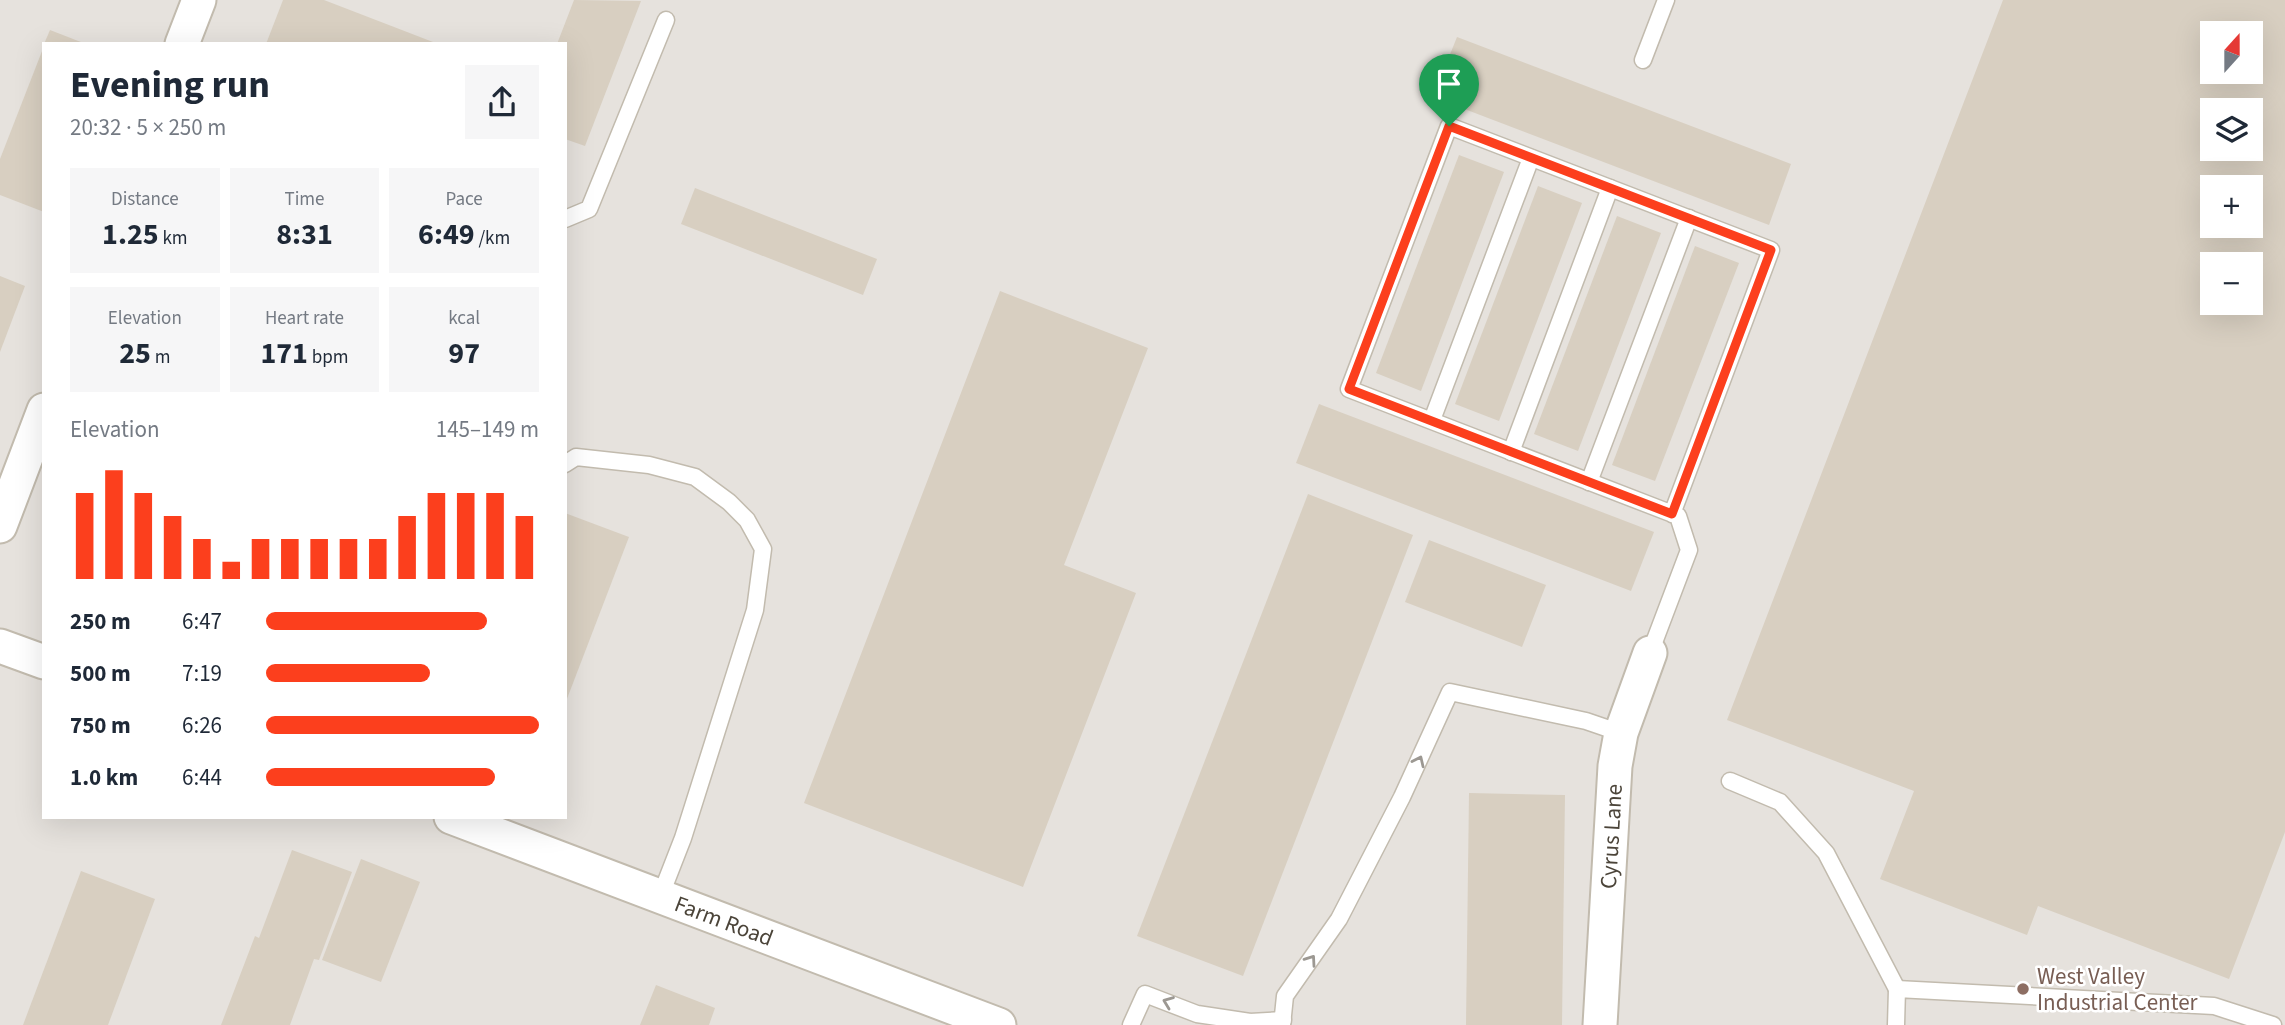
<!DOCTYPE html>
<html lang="en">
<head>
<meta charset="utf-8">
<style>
  body { margin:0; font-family:"Source Sans 3",sans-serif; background:#f6f6f7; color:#1f2937; height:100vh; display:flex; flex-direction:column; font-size:26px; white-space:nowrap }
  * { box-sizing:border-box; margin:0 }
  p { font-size:23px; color:#747a83 }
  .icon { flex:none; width:38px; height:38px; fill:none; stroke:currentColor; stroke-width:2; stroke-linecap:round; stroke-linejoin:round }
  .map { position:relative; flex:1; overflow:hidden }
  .sheet { position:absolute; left:42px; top:42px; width:525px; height:777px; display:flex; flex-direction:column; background:#fff; border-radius:0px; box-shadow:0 7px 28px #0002 }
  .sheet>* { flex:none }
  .needle { width:46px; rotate:21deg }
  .buttons { position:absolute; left:2200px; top:21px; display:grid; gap:14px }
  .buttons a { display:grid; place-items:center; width:63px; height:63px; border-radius:0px; background:#fff; box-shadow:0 7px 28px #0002; font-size:35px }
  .pin { position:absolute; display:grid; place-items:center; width:60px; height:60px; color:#fff; margin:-72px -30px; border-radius:50% 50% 50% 0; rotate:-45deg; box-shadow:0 0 7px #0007 }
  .pin .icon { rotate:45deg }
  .round { display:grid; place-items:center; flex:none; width:74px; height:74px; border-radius:0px; background:#f6f6f7 }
  .headline { display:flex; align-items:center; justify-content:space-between; height:119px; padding:0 28px }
  h1 { font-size:38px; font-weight:700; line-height:52px }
  .figures { display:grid; grid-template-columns:repeat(3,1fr); gap:10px; height:119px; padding:7px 28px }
  .figures div { display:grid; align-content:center; border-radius:0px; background:#f6f6f7; text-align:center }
  .figures b { font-size:30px; font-weight:700 }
  .figures small { font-size:19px; font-weight:400 }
  .figures p { font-size:19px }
  .chart { height:196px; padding:14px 28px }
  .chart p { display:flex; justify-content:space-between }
  .chart svg { width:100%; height:126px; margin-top:7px; stroke:#fc3f1d; stroke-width:6 }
  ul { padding:0 28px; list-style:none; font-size:23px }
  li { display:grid; grid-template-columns:112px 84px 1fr; align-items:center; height:52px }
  li i { height:18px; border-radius:9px; background:#fc3f1d }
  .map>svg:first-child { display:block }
</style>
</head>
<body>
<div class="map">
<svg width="2285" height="1025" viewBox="0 0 2285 1025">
  <rect width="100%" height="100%" fill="#f6f3ec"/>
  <path fill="#e6e2dd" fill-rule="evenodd" d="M0 0H2285V1025H0ZM2212 33H2250V72H2212ZM44 44H565V817H44ZM2212 110H2250V149H2212ZM2212 187H2250V226H2212ZM2212 264H2250V303H2212Z"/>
  <g fill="#d8cfc1" fill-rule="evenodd">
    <path d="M283 0H324L433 42 432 44H266Z"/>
    <path d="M574 0 641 1 585 146 565 139V44H557Z"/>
    <path d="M2003 0H2285V832L2229 979 2038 906 2027 935 1880 879 1914 791 1727 720ZM2212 33H2250V72H2212ZM2212 110H2250V149H2212ZM2212 187H2250V226H2212ZM2212 264H2250V303H2212Z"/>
    <path d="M50 30 86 44H44Z"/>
    <path d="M1457 37 1791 164 1769 225 1433 97Z"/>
    <path d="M44 46V212L0 195V159Z"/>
    <path d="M1459 155 1504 172 1421 391 1376 373Z"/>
    <path d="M1538 186 1582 203 1499 421 1455 404Z"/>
    <path d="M695 188 877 259 863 295 681 224Z"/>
    <path d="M1617 216 1661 233 1578 451 1534 434Z"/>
    <path d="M1695 246 1739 263 1655 481 1612 465Z"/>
    <path d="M0 276 25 286 0 352Z"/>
    <path d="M1000 291 1148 348 1064 565 1136 593 1023 887 804 803Z"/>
    <path d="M1319 404 1654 532 1631 591 1296 463Z"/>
    <path d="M1308 494 1413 535 1243 976 1137 936Z"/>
    <path d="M565 513 629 537 565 704Z"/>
    <path d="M1429 540 1546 585 1522 647 1405 602Z"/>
    <path d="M1469 793 1565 795 1562 1025H1466Z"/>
    <path d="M292 850 352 872 319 960 314 959 290 1025H221L255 936 259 938Z"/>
    <path d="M361 859 420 882 381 982 322 960Z"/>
    <path d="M81 871 155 899 108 1025H23Z"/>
    <path d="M656 985 715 1008 709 1025H640Z"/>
  </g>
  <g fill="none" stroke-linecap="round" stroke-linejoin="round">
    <g stroke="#c2bbae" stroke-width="19">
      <g id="lane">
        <path d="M1643 60 1666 0"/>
        <path d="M565 219 589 209 666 20"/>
        <path d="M1432 420 1531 158"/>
        <path d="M1511 452 1610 188"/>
        <path d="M565 464 576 457 649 465 695 477 729 502 747 520 763 549 755 610 683 838 660 897"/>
        <path d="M1589 482 1689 218"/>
        <path d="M1650 653 1689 550 1678 516 1349 389 1449 126 1771 250 1672 514"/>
        <path d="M1730 781 1780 802 1826 853 1897 989"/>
        <path d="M1131 1025 1145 994 1197 1014 1250 1022 1283 1020"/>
        <path d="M1282 1025 1285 996 1339 919 1402 797 1450 692 1586 721 1621 733"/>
        <path d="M1896 1025 1897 989 2214 1006 2273 1025"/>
      </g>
    </g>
    <g stroke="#c2bbae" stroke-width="37">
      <g id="street">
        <path d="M182 44 199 0"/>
        <path d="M0 526 44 410"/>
        <path d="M0 646 44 662"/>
        <path id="s1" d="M451 817 999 1025"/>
        <path id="s2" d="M1600 1025 1615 766 1621 733 1650 653"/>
      </g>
    </g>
    <use href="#lane" stroke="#fff" stroke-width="16"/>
    <use href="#street" stroke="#fff" stroke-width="33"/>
  </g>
  <defs><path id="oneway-chevron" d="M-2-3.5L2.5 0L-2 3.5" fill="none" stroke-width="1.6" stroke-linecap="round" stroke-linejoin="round" transform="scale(1.75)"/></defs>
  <g stroke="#9c9892">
    <use href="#oneway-chevron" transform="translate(1419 761) rotate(-65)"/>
    <use href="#oneway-chevron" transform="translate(1311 960) rotate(-55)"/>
    <use href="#oneway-chevron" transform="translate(1168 1002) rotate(-159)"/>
  </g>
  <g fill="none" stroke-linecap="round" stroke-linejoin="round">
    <g stroke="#fff" stroke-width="14">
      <path id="route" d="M1449 126 1771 250 1672 514 1349 389Z"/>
    </g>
    <use href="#route" stroke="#fc3f1d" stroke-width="9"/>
  </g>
  <circle fill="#8d6e63" stroke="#fff" stroke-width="2.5" cx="2023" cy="989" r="7"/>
  <g text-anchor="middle" stroke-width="5" stroke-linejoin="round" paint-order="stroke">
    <g font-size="23" fill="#4b4439" stroke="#fff">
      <text dy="8" stroke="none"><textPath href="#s2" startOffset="189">Cyrus Lane</textPath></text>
      <text dy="8" stroke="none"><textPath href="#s1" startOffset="292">Farm Road</textPath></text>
    </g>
    <g font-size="23" fill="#785e54" stroke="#fff" text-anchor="start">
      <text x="2037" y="984">West Valley<tspan x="2037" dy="26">Industrial Center</tspan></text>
    </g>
  </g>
</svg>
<div class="buttons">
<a><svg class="needle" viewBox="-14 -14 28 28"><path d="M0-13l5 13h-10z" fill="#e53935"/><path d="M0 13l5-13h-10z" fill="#747a83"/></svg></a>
<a><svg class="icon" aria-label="layers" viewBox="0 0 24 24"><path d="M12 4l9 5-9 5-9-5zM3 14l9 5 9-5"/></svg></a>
<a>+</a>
<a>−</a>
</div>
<div class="pin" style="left:1449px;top:126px;background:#1e9e55"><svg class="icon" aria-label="arrive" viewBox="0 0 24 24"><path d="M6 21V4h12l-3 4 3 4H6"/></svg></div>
<section class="sheet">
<div class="headline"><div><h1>Evening run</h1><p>20:32 · 5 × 250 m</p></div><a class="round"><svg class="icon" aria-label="share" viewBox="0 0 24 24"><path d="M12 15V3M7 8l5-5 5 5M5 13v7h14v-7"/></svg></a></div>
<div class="figures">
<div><p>Distance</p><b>1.25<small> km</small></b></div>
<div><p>Time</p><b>8:31</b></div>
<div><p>Pace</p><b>6:49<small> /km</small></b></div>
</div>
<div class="figures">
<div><p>Elevation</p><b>25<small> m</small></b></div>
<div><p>Heart rate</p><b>171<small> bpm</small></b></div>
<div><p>kcal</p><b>97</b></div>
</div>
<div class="chart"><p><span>Elevation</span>145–149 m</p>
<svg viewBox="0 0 160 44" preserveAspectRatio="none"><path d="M5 44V14M15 44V6M25 44V14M35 44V22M45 44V30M55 44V38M65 44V30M75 44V30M85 44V30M95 44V30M105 44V30M115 44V22M125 44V14M135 44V14M145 44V14M155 44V22"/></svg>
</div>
<ul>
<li><b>250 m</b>6:47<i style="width:81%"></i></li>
<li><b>500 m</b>7:19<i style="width:60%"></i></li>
<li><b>750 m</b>6:26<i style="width:100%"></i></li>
<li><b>1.0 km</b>6:44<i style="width:84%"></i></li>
</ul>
</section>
</div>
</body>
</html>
